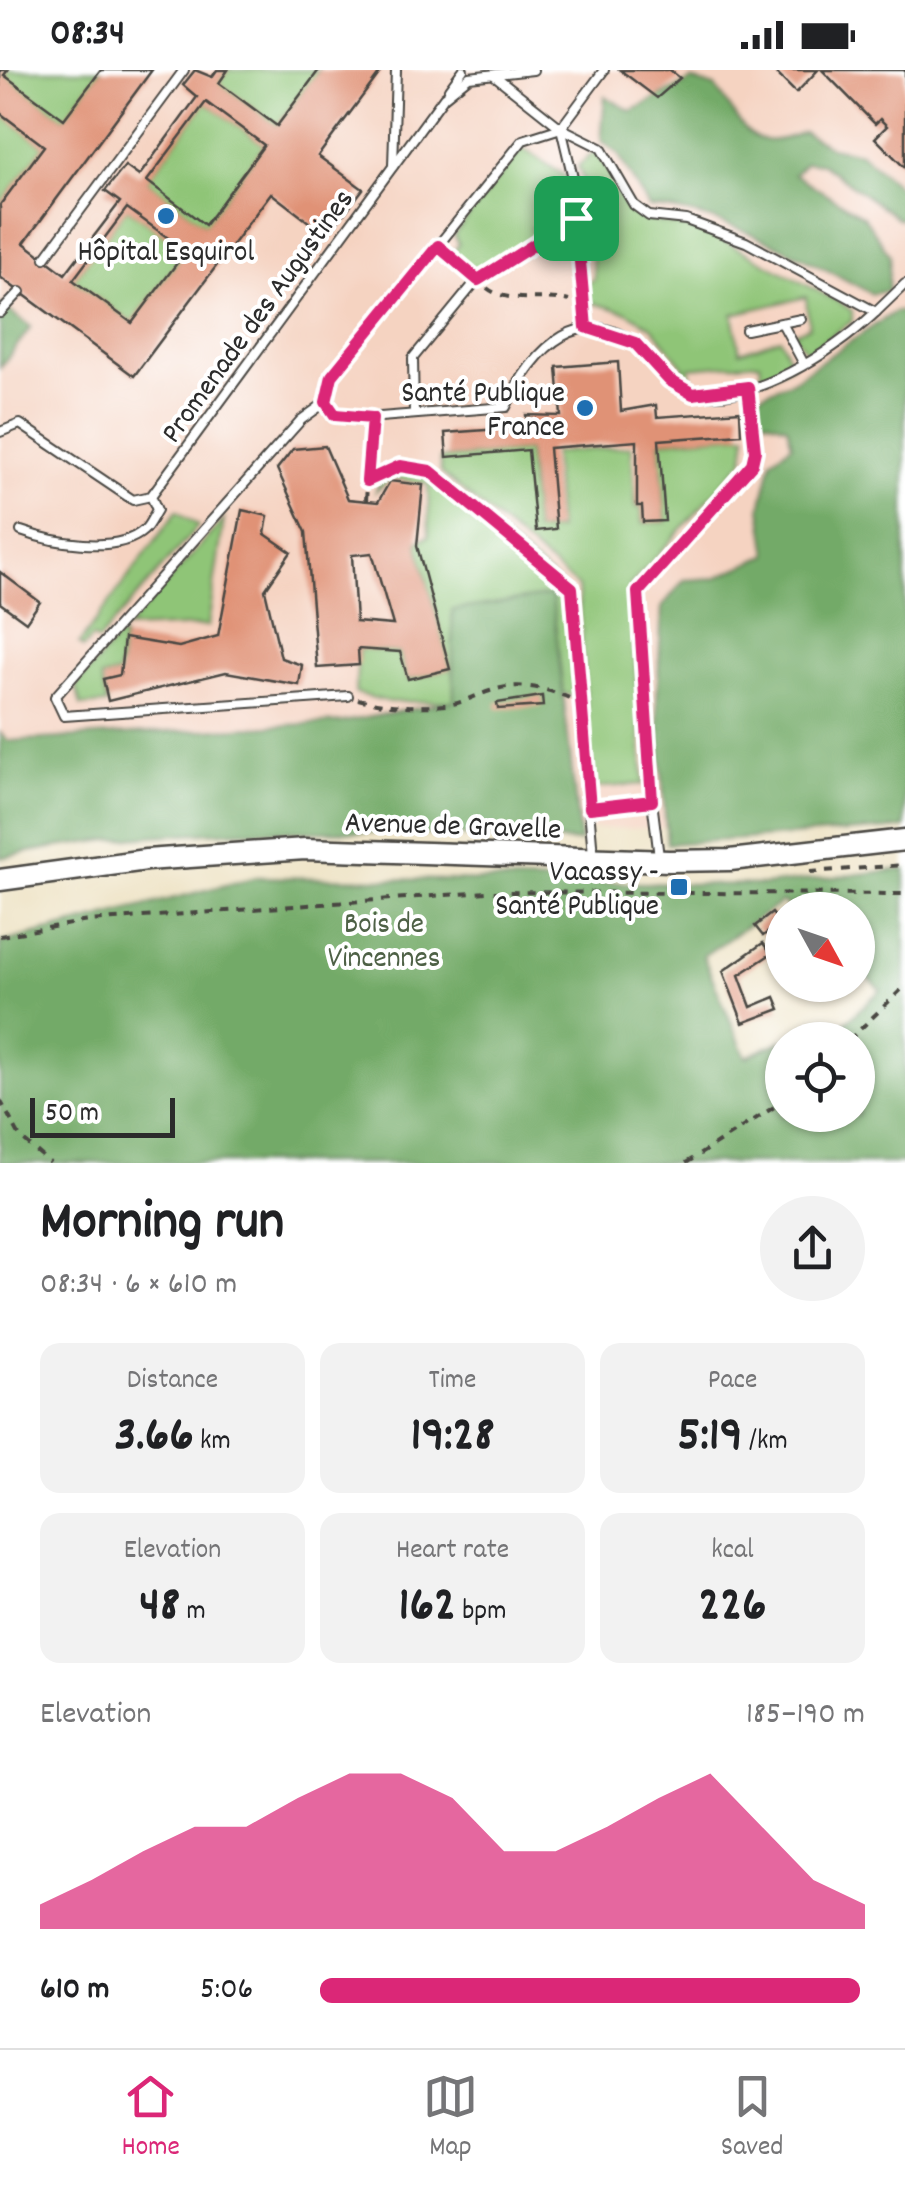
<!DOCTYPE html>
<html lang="en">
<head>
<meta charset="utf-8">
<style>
  body { margin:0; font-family:Dekko,sans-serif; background:#f2f2f2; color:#202124; height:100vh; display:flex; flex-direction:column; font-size:38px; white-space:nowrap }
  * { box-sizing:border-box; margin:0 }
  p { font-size:32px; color:#757577 }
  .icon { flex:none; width:55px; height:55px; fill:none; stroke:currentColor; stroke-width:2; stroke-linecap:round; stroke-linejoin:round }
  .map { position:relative; height:1093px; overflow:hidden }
  .side { display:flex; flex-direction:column; background:#fff; flex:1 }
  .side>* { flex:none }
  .needle { width:65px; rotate:130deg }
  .fabs { position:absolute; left:765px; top:822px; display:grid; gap:20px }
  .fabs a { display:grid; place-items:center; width:110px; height:110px; border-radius:50%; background:#fff; box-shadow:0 2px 8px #0004; font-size:50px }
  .scale { position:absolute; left:30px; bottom:25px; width:145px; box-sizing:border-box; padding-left:10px; border:5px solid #2b2b2b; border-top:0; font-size:28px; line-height:35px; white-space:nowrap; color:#2b2b2b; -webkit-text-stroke:8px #fff; paint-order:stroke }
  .pin { position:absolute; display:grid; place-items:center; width:85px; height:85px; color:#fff; margin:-42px; border-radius:20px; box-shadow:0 5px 15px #0006 }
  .round { display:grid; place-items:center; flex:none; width:105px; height:105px; border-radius:52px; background:#f2f2f2 }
  .summary { display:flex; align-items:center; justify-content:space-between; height:170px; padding:0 40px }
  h1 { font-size:55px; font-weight:700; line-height:75px }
  .figures { display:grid; grid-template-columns:repeat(3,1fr); gap:15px; height:170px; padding:10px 40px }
  .figures div { display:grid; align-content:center; border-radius:20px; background:#f2f2f2; text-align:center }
  .figures b { font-size:50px; font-weight:700 }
  .figures small { font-size:28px; font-weight:400 }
  .figures p { font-size:28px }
  .chart { height:280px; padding:20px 40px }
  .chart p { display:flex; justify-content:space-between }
  .chart svg { width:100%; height:180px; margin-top:10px; fill:#db2777; opacity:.7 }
  ul { padding:0 40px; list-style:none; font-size:32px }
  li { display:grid; grid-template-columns:160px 120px 1fr; align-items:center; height:75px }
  li i { height:25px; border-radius:12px; background:#db2777 }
  .status { display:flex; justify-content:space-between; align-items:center; height:70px; padding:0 50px; background:#fff; direction:ltr }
  .status svg { height:28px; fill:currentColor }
  .menu { display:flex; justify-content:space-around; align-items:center; height:140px; border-top:2px solid #e0e0e0; background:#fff; font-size:28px; color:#757577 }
  .menu a { display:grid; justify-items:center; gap:5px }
  .menu .current { color:#db2777 }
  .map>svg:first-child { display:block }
</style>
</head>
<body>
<div class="status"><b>08:34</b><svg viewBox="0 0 49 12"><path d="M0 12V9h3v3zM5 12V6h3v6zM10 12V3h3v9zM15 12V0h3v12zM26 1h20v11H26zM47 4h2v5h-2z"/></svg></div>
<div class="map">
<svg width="905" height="1093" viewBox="0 0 905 1093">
  <rect width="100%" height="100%" fill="#fff"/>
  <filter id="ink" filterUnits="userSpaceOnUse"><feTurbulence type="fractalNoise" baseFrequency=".01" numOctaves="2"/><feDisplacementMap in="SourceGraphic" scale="20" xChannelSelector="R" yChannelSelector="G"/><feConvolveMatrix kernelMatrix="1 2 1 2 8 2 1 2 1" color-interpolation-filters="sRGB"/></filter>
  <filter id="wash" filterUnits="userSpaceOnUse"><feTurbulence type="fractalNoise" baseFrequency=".0048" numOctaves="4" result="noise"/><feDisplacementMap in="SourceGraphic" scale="40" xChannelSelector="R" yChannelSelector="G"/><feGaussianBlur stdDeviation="2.25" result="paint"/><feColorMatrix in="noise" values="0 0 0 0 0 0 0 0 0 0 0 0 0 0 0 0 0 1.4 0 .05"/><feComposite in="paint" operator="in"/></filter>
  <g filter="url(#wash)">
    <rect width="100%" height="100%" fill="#ede1c1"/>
    <path fill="#f5d3c1" d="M0 0H905V614L669 629 667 758 579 759 8 671 0 663Z"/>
    <g fill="#8fc577" stroke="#5d7851" stroke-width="2.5">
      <path d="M8 0H101L64 49 4 5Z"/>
      <path d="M228 0H319L277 56 219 13Z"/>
      <path d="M206 32 264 75 205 155 147 111Z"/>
      <path d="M0 43 44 76 0 135Z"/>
      <path d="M522 78 569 109V143L555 153 550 146 531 158 535 166 474 205 451 185 459 174 454 165Z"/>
      <path d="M596 81 628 135 644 149 706 161 844 235 852 241V251L807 283 793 263 809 257 806 227 733 244 740 282 780 268 792 294 767 308 761 305 760 292 690 298 691 312 672 304 685 298 652 257 626 242 589 232 587 212 594 210 586 116 578 96Z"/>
      <path d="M127 138 186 181 132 253 73 210Z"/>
      <path d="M747 364 744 390 630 516 644 714 592 718 578 517 441 403 440 389 527 381 535 462 558 460 553 383 631 376 636 437 641 438 642 453 666 452 660 371Z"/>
      <path d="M398 400 428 403 569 521 577 628 560 622 552 525 454 631 389 632 355 623 359 579 399 583 408 610 450 599 418 476V471L429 466 428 414 392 408 376 421 379 412Z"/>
      <path d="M177 441 198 456 98 571 93 567 83 578 79 574Z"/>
      <path d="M224 449 208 556 126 559Z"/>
      <path d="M119 566 123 567 118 604 101 608 107 634 81 636 76 616Z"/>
    </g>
    <g fill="#73aa68" stroke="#4f6a4a" stroke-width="2.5" fill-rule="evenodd">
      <path d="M692 10 715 17C746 56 747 86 803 62L831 77 860 83 905 122V149L897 148 822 94 806 92 794 104 864 147 890 185 888 221 872 224C809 190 720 140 649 138L618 84 601 70 605 26 631 41Z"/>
      <path d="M0 234 31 257 0 298Z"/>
      <path d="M896 241 905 242V758L667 774 657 629 662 537 684 510 715 508 768 485 761 438 772 389 792 375 787 356 760 348 754 327 792 311Z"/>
      <path d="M552 525 580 772C396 762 181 747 0 788V663L8 671 343 652 454 631 452 540Z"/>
      <path d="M905 799V1093H0V873L257 807 764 815ZM782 832 792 840H858V898L881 920 826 970H858V1045H782V971L746 987 703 886Z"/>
    </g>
    <g id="blocks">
      <g fill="#e09276" fill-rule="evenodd">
        <path d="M0 0H8L4 5 64 49 101 0H152L24 173 65 204 120 132 105 121 125 96 139 106 197 27 183 15 195 0 212 7 217 0H228L219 13 277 56 319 0H382L318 86 363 119 327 166 271 123 134 306 0 207V135L44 76 0 43ZM206 32 264 75 205 155 147 111ZM127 138 186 181 132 253 73 210Z"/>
        <path d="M620 0H670L680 8 657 28Z"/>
        <path d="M773 0H818L796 23Z"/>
        <path d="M822 0H905V98L875 68 887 56 880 49 875 54Z"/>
        <path d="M618 292 621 341 656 335 657 347 740 341 741 364 659 370 665 451 643 452 642 436H637V371L549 378 556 459 536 461 528 380 447 387 445 363 527 357 526 345 561 346 557 297Z"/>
        <path d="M325 376 348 429 378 432 390 411 423 415 417 476 450 599 408 609 400 582 358 579 359 595 317 598 306 462 277 399 293 379ZM372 483 393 555 356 552 352 485Z"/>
        <path d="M242 440 268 446 265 464 291 482 265 520 281 588 302 595 299 615 226 602 108 631 103 609 120 605 124 568 179 577 218 566Z"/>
        <path d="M0 502 40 532 26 552 0 533Z"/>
        <path d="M542 626 543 636 498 639 497 633Z"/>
        <path d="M772 843 780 853 763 866 755 856Z"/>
        <path d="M763 873 771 884 739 905 751 937 775 927 780 939 743 953 723 901Z"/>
      </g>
    </g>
  </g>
  <g filter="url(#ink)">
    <use href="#blocks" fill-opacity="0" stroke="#484642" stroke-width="2.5"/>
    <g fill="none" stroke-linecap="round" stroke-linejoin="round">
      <g stroke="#484642" stroke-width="12">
        <g id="service">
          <path d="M494 5 561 58 601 78 634 135 649 146 686 150 746 172 876 242 905 214"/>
          <path d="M449 19 463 0"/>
          <path d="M561 58 573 108 586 257"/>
          <path d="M393 96 396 0"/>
          <path d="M45 188 184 0"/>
          <path d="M0 243 20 222"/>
          <path d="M782 253 804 294"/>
          <path d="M746 260 801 249"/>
          <path d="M326 332 335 345 355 349 506 337C532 279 585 224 646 283 659 296 671 319 691 323 751 337 834 281 876 242"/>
          <path d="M414 344 413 288 477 210 577 147"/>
          <path d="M0 362 20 354 133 430 151 426 444 27 469 7 533 0"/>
          <path d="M21 461C51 472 117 485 144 460 149 456 153 446 157 440L151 426"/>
          <path d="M348 626 64 646 55 627 301 350 326 332 333 306 523 70 561 58 604 0"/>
          <path d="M652 731 638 522 752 394 755 381 749 317"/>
          <path d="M593 785 589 738 652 731 659 787"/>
        </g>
      </g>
      <g stroke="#484642" stroke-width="25">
        <path id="tertiary" d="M0 810 146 790 305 779 669 791 730 790 905 770"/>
      </g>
      <g stroke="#484642" stroke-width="4" stroke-dasharray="8 8" stroke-linecap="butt">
        <path d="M449 186 468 202"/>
        <path d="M487 218C509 235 542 224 569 231"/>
        <path d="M367 411 400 397 430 401 572 518 589 727"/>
        <path d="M366 430 371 363"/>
        <path d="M358 629C386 636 416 638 445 635 461 634 474 626 490 621 522 610 552 620 581 633"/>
        <path d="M810 802 905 795"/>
        <path d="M0 866 88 851 487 822 905 824"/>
        <path d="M849 970 905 916"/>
        <path d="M0 1030 20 1067 50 1093"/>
        <path d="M686 1093 782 1032"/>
      </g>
      <use href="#service" stroke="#fff" stroke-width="8"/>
      <use href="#tertiary" stroke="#fff" stroke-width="20"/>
    </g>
  </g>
  <g fill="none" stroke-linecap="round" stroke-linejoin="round" filter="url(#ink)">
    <g stroke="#fff" stroke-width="20">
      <path id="route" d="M576 148 586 257 635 273 669 310 693 324 748 317 755 381 752 394 638 522 652 731 590 738 572 518 430 401 400 396 367 411 372 348 335 345 326 332 332 306 438 176 478 210Z"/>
    </g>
    <use href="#route" stroke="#db2777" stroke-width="12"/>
  </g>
  <g fill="#1f6fb2" stroke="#fff" stroke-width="4">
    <circle cx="166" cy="146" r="10"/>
    <circle cx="585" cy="338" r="10"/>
    <rect x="669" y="807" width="20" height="20" rx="5"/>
  </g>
  <g text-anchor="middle" stroke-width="8" stroke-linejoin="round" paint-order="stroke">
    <g font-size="30" fill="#2b2b2b" stroke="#fff" text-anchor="end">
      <text x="166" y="190" text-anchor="middle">Hôpital Esquirol</text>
      <text x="565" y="331">Santé Publique<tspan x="565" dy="34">France</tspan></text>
      <text x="659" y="810">Vacassy -<tspan x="659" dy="34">Santé Publique</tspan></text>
    </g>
    <g font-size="30" fill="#2b2b2b" stroke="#fff">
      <text transform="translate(256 245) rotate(-54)" y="10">Promenade des Augustines</text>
      <text transform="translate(453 754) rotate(2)" y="10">Avenue de Gravelle</text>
    </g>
    <g font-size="30" fill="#4e6146" stroke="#fff">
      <text x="384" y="862">Bois de<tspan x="384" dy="34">Vincennes</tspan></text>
    </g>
  </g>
</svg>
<div class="fabs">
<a><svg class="needle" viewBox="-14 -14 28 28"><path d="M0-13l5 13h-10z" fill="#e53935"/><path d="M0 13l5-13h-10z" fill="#757577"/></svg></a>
<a><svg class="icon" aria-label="locate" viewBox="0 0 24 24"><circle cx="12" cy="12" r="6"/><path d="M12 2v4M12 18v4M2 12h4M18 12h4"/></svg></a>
</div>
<div class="scale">50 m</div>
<div class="pin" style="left:576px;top:148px;background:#1e9e55"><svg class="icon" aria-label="arrive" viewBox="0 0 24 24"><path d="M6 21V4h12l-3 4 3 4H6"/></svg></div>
</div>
<section class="side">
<div class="summary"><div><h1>Morning run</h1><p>08:34 · 6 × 610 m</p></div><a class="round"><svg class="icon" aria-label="share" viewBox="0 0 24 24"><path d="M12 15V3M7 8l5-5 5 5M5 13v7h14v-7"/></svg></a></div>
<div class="figures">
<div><p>Distance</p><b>3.66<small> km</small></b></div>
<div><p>Time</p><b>19:28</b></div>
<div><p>Pace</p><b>5:19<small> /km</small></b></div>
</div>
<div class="figures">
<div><p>Elevation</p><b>48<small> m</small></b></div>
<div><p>Heart rate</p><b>162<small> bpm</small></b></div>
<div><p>kcal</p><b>226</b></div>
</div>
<div class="chart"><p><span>Elevation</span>185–190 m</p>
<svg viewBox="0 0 160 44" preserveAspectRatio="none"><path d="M0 44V38L10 32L20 25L30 19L40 19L50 12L60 6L70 6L80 12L90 25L100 25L110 19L120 12L130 6L140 19L150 32L160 38V44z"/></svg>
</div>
<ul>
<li><b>610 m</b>5:06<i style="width:99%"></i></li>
</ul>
</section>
<nav class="menu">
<a class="current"><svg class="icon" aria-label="home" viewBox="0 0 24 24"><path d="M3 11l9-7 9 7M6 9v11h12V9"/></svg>Home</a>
<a><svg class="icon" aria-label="map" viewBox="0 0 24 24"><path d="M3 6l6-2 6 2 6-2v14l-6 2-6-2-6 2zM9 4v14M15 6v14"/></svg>Map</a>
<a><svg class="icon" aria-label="saved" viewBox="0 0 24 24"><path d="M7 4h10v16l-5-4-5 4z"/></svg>Saved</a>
</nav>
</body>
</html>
